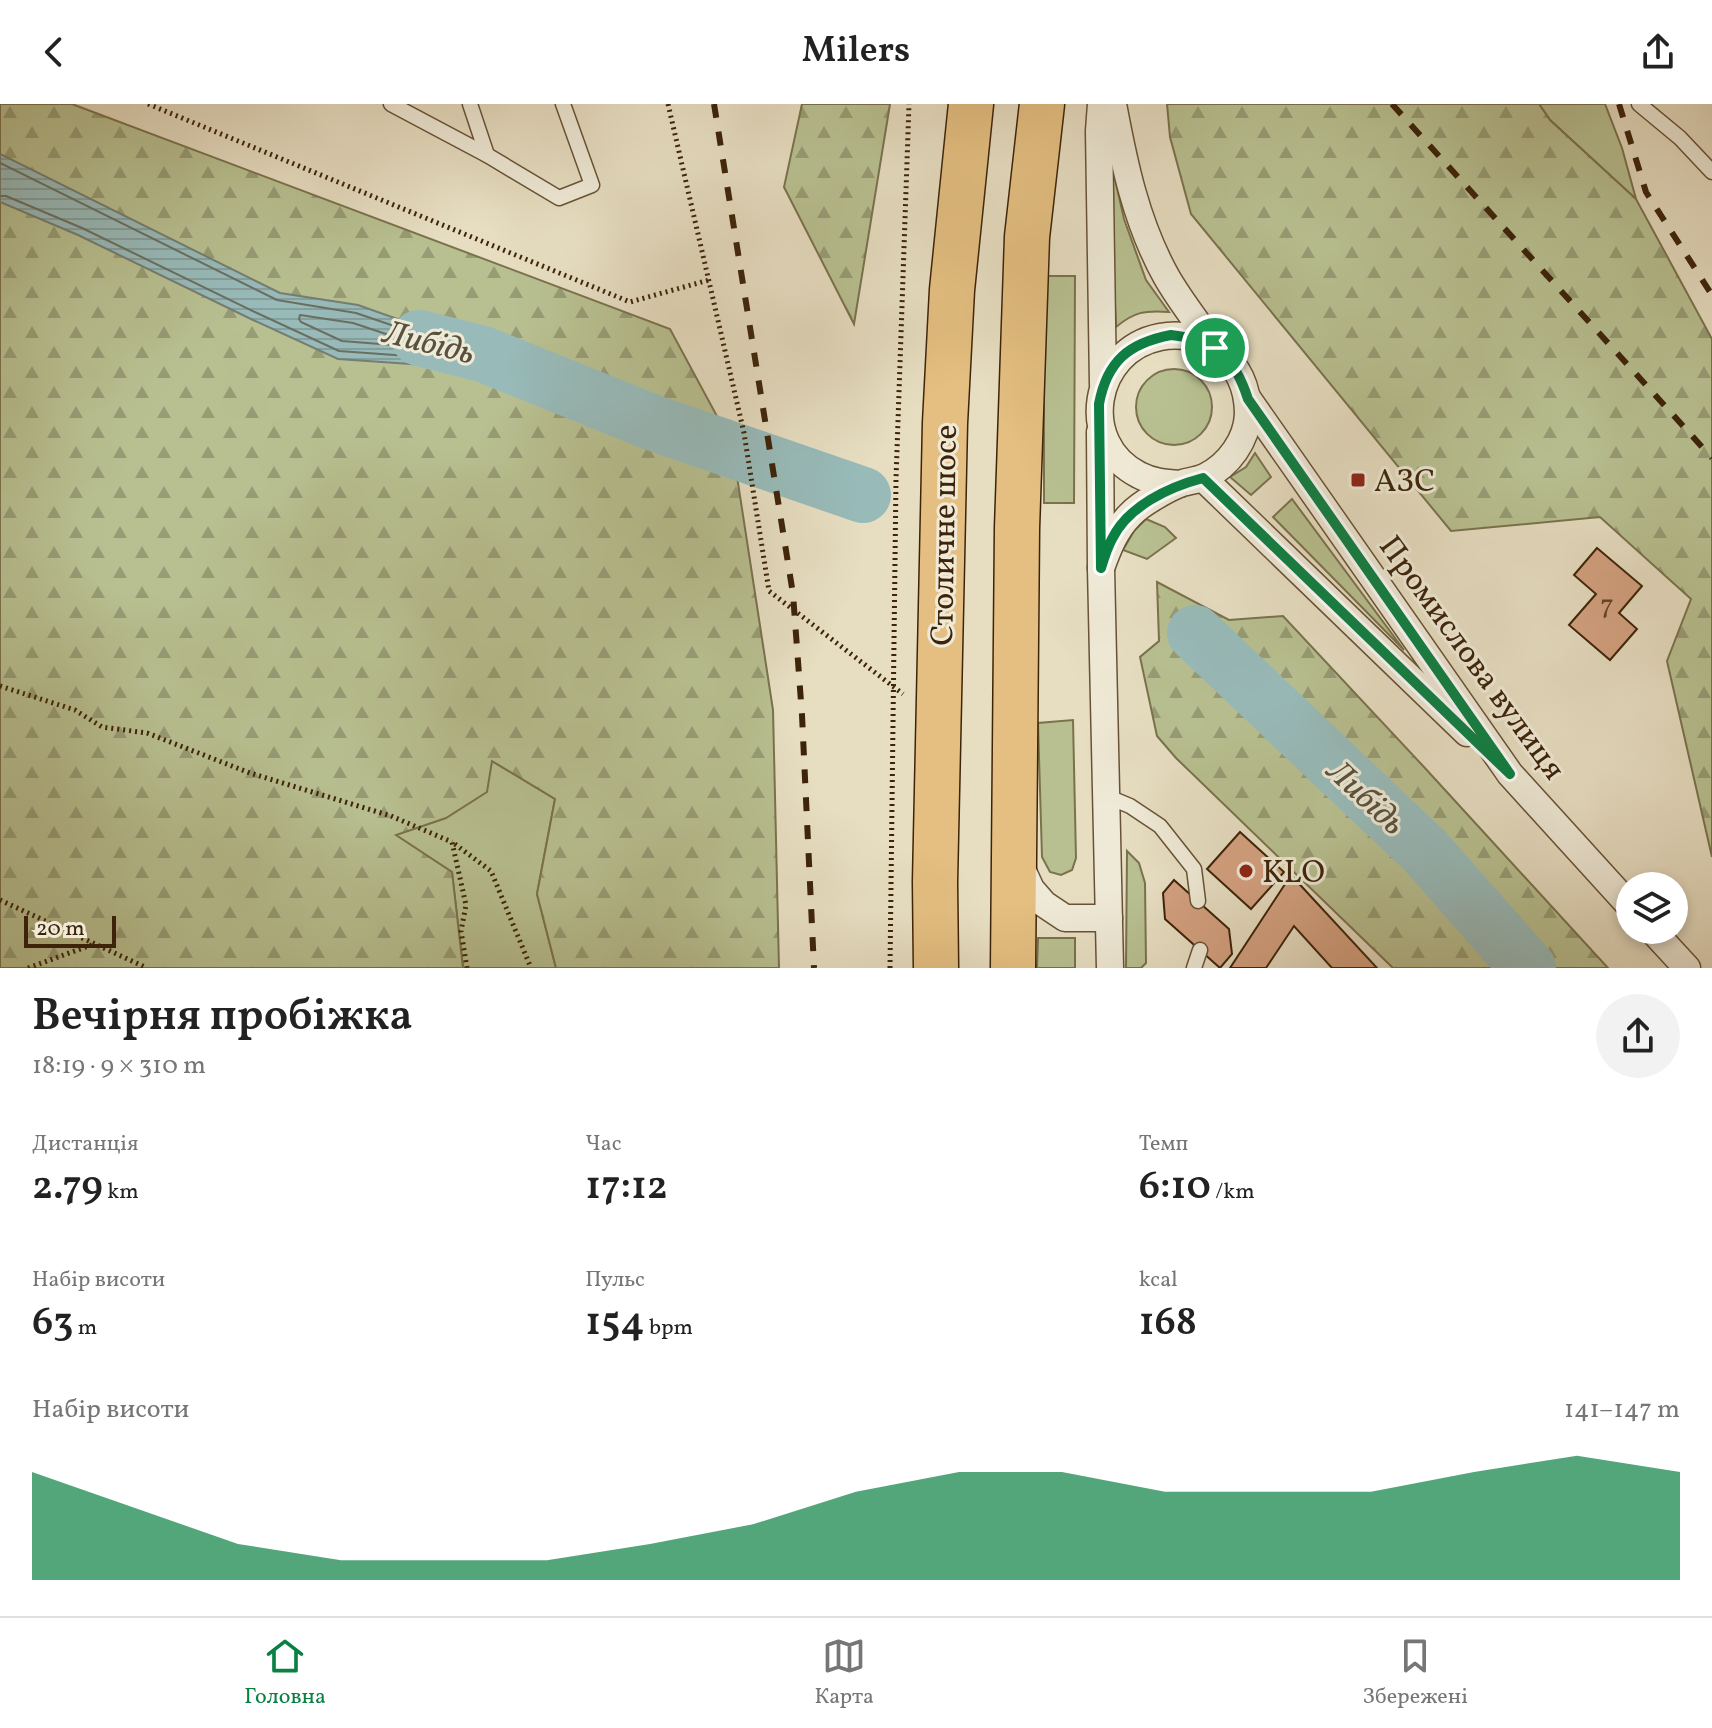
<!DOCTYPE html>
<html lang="uk">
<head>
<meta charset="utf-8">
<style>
  body { margin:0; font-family:Vollkorn,serif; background:#f2f2f2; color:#222; height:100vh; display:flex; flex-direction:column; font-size:30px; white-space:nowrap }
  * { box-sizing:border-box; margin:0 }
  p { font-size:26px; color:#767676 }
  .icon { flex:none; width:44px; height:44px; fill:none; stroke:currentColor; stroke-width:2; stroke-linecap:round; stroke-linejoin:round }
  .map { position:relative; height:864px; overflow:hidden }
  .drawer { display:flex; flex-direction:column; background:#fff; flex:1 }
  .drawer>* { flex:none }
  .controls { position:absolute; left:1616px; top:768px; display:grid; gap:16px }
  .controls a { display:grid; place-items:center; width:72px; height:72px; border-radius:50%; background:#fff; box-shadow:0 4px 12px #0003; font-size:40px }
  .scale { position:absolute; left:24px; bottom:20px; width:92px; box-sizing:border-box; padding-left:8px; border:4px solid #3d2309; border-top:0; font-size:22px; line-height:28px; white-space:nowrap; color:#3d2309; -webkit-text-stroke:6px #efead7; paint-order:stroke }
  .pin { position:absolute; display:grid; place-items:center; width:68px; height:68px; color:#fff; margin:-34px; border:4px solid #fff; border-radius:50%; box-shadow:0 2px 8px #0007 }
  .round { display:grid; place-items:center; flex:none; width:84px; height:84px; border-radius:42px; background:#f2f2f2 }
  .headline { display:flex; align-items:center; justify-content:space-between; height:136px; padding:0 32px }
  h1 { font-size:44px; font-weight:600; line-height:60px }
  .stats { display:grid; grid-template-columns:repeat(3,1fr); gap:12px; height:136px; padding:8px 32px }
  .stats div { display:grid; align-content:center }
  .stats b { font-size:40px; font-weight:600 }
  .stats small { font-size:22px; font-weight:400 }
  .stats p { font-size:22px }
  .chart { height:224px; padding:16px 32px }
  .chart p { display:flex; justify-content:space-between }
  .chart svg { width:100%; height:144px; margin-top:8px; fill:#0b8043; opacity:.7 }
  header { display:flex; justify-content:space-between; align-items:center; height:104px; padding:0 32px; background:#fff; font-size:36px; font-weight:600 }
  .menu { display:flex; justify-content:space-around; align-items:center; height:112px; border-top:2px solid #e0e0e0; background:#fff; font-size:22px; color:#767676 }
  .menu a { display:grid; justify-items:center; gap:4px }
  .menu .selected { color:#0b8043 }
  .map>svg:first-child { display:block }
</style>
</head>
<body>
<header><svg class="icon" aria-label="back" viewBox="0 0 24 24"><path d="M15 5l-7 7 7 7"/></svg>Milers<svg class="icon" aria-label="share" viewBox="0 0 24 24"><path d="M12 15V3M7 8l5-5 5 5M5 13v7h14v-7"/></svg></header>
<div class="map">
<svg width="1712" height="864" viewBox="0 0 1712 864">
  <defs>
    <pattern id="forest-firs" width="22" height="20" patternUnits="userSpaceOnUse" patternTransform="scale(2)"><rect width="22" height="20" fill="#b8c091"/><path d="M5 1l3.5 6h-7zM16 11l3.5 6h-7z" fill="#979c75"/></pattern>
    <pattern id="water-rules" width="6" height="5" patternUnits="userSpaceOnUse" patternTransform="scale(2)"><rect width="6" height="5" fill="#98bbba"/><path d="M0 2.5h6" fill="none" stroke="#84a09f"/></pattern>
  </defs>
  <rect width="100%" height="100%" fill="#e7dec2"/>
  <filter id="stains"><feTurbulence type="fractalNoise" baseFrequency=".0025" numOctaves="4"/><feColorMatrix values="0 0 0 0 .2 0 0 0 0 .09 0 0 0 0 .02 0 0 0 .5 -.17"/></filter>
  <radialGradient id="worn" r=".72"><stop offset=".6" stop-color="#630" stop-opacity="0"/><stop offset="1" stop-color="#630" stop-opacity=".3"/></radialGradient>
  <g fill="#b8c091" stroke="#7a724d" stroke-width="2">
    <path d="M1539 0H1605L1622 44 1636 95 1550 16Z"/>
    <path d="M1108 44 1124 115 1146 176 1169 208C1145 206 1134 208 1116 223Z"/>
    <path d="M1044 172H1075L1074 399H1044Z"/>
    <circle cx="1174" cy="303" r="38"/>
    <path d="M1255 349 1271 373 1251 391 1230 373 1246 363Z"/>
    <path d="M1292 395 1404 546 1273 413Z"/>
    <path d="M1146 415 1165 423 1176 434 1147 455 1123 446 1134 427Z"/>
    <path d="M1073 616 1076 754 1072 766 1061 771 1050 768 1042 753 1038 619Z"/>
    <path d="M492 657 555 695 537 790 556 864H463L452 768 395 731 446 714Z"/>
    <path d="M1127 747 1139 759 1145 779 1146 859 1141 864H1126Z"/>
    <path d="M1038 834H1075V864H1037Z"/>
  </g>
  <g fill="url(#forest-firs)" stroke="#7a724d" stroke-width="2">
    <path d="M0 0H72L670 225 732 340 773 606 779 864H556L537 790 555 695 492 657 487 688 446 714 396 731 452 768 463 864H0Z"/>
    <path d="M802 0H890L854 220 784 83Z"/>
    <path d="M1167 0H1539L1550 16 1636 95 1712 235V753L1667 557 1691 495 1600 413 1451 427 1191 110 1170 33Z"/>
    <path d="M1157 478 1229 516 1283 512 1424 663 1608 864H1393L1176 654 1157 632 1140 553 1159 537Z"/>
  </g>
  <path fill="url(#water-rules)" stroke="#747e73" stroke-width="2" d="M0 50 280 189 358 201 434 228 498 245 484 265 338 255 253 216 78 131 0 98Z"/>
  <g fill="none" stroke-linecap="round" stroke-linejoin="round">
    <g stroke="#6a6f62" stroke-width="2">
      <path d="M0 59 277 196 356 209 432 235 480 248 482 253 478 257 339 247 257 209 82 124 6 92H0"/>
      <path d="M300 211 353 219 395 233 397 238 393 241 342 237 301 218 299 215Z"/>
    </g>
    <g stroke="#98bbba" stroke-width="56">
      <path d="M419 234 483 250 651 318 863 391"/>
      <path d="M1195 529 1425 747 1528 864"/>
    </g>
  </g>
  <g fill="#d4a180" stroke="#3d2309" stroke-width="2">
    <path d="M1597 444 1642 482 1619 509 1637 525 1610 556 1569 521 1596 490 1574 471Z"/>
    <path d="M1240 728 1284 768 1251 805 1207 765Z"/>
    <path d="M1291 771 1377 864H1332L1294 822 1266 864H1230Z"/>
    <path d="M1174 776 1229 825 1232 850 1220 864 1165 815 1163 789Z"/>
  </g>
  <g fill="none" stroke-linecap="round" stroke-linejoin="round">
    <g stroke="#685237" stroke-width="17">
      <g id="lane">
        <path d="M391 0 487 51 559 94 592 81 563 0"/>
        <path d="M470 0 487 51"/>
        <path d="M1639 0 1680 34 1712 68"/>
        <path d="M1106 692 1130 702 1160 722 1194 765 1198 797"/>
        <path d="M1194 864 1200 846"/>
      </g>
    </g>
    <g stroke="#685237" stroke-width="29">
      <g id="street">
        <path d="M1101 0 1099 27 1103 280"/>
        <path d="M1113 0C1124 59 1136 118 1166 172 1180 197 1199 220 1215 244"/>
        <path d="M1248 295 1510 670 1630 802"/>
        <path d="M1100 328 1101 464 1110 864"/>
        <path d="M1203 374 1467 629"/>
        <path d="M1101 464C1108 445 1115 426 1130 411 1140 400 1168 384 1182 379 1190 377 1198 376 1205 373 1229 361 1247 336 1248 310 1248 284 1238 262 1218 246 1202 233 1180 229 1160 233 1093 246 1076 339 1139 371 1152 378 1166 379 1180 380"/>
        <path d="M1020 761 1031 785 1044 800 1065 814H1109"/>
        <path d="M1652 826 1687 864"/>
      </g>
    </g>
    <g stroke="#3d2309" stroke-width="47">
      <g id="highway">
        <path d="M936 864 935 778 945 319 952 186 971 0"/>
        <path d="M1013 864 1017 424 1027 133 1042 0"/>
      </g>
    </g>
    <g stroke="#3d2309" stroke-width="5" stroke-dasharray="2 4" stroke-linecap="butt">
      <path d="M148 0 630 198 709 176"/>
      <path d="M668 0 744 329 769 487 903 590"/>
      <path d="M0 582 75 606 102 623 147 629 250 669 391 712 452 738"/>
      <path d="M0 796 147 864"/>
      <path d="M28 864 94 840"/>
      <path d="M467 864 461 827 466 801 452 738 491 767 531 864"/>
      <path d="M890 864 896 375 909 0"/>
    </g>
    <use href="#lane" stroke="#efead7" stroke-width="14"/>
    <use href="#street" stroke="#efead7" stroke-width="26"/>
    <use href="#highway" stroke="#e4bf81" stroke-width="44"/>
    <g stroke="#3d2309" stroke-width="6" stroke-dasharray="14 14" stroke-linecap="butt">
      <path d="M714 0 793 490 802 611 814 864"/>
      <path d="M1392 0 1712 354"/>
      <path d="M1619 0 1646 88 1712 191"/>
    </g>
  </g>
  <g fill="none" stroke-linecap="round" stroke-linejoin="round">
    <g stroke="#fff" stroke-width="16">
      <path id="route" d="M1171 231C1216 236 1234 252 1248 295L1510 670 1203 374C1169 383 1128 402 1112 435 1107 444 1104 454 1101 464L1099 300C1107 257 1129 239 1171 231Z"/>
    </g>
    <use href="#route" stroke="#0b8043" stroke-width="10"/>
  </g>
  <g fill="#8f2418" stroke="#efead7" stroke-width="3">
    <rect x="1350" y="368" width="16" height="16" rx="4"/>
    <circle cx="1246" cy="767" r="8"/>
  </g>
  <g text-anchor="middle" stroke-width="6" stroke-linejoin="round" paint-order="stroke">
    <g font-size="28" fill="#634227">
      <text x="1607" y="509">7</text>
    </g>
    <g font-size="32" fill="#3d2309" stroke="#efead7" text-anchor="start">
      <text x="1374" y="387">АЗС</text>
      <text x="1262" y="778">KLO</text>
    </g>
    <g font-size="32" fill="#3d2309" stroke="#efead7">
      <text transform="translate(943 431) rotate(-89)" y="11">Столичне шосе</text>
      <text transform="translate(1473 553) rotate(54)" y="11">Промислова вулиця</text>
    </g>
    <g font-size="34" font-style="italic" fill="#58513e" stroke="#efead7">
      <text transform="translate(429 237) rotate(14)" y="12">Либідь</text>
      <text transform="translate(1367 692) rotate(43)" y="12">Либідь</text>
    </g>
  </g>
  <rect width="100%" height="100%" filter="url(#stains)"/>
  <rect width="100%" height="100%" fill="url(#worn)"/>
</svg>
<div class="controls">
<a><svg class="icon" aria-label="layers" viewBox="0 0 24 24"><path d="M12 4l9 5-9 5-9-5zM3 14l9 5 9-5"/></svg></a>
</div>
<div class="scale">20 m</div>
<div class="pin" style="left:1215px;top:244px;background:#1e9e55"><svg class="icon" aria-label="arrive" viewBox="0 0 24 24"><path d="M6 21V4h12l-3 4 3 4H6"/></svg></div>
</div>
<section class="drawer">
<div class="headline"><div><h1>Вечірня пробіжка</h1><p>18:19 · 9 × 310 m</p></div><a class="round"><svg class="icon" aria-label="share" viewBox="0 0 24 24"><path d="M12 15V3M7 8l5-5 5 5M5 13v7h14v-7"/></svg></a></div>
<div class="stats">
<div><p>Дистанція</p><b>2.79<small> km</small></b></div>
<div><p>Час</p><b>17:12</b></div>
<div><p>Темп</p><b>6:10<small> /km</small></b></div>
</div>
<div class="stats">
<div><p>Набір висоти</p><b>63<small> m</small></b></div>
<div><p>Пульс</p><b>154<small> bpm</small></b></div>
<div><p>kcal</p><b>168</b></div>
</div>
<div class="chart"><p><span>Набір висоти</span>141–147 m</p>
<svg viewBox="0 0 160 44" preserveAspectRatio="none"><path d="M0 44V11L10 22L20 33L30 38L40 38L50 38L60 33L70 27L80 17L90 11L100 11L110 17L120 17L130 17L140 11L150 6L160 11V44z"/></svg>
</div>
</section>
<nav class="menu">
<a class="selected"><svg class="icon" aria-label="home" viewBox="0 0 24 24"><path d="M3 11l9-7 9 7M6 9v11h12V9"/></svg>Головна</a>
<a><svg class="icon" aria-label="map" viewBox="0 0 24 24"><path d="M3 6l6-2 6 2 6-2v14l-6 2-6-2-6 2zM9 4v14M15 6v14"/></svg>Карта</a>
<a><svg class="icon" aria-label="saved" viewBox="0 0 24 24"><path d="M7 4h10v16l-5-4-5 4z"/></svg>Збережені</a>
</nav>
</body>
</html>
